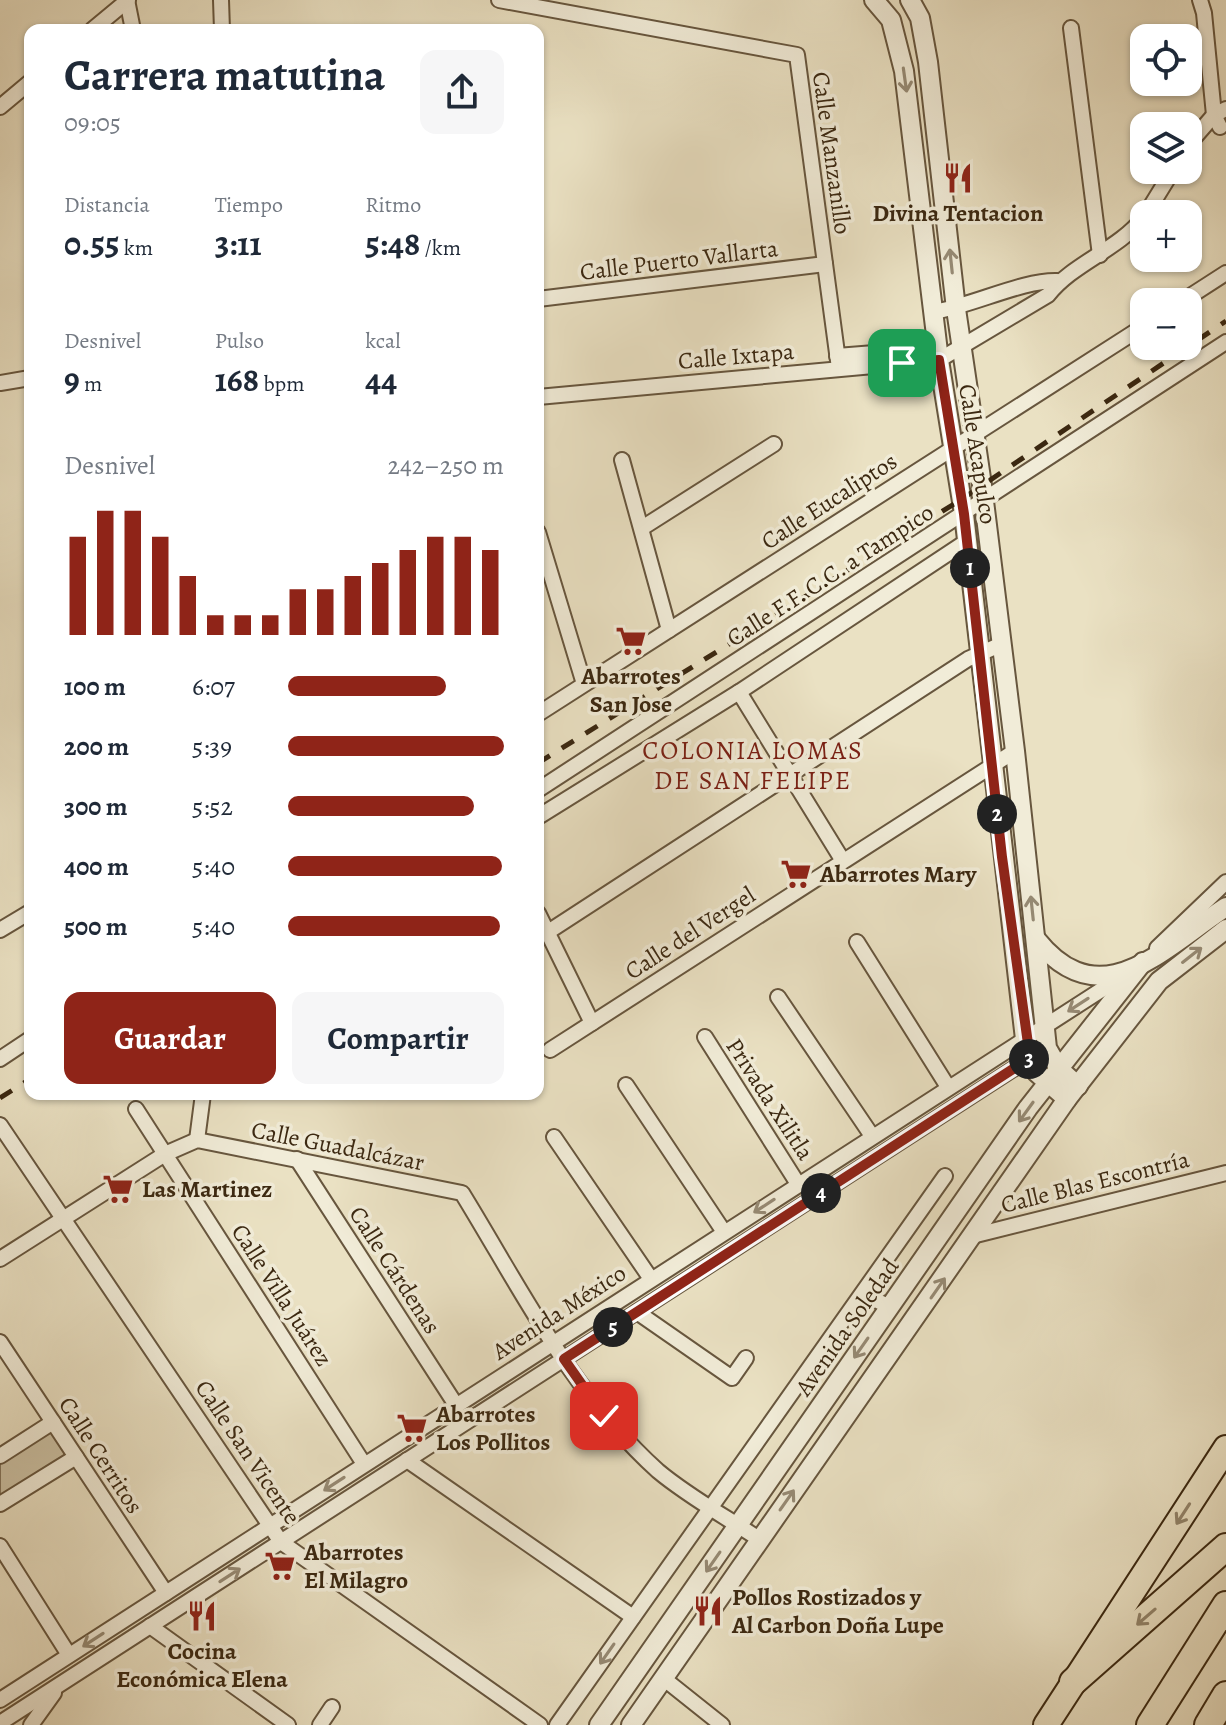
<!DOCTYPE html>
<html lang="es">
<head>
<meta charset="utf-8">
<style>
  body { margin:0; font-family:Alegreya,serif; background:#f6f6f7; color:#1f2937; height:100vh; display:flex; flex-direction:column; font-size:30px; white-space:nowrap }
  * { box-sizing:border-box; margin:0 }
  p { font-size:26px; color:#747a83 }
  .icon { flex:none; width:44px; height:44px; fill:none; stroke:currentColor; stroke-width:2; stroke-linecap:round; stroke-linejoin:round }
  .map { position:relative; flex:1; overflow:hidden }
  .drawer { position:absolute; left:24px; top:24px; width:520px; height:1076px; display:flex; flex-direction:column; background:#fff; border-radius:16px; box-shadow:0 2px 6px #0004 }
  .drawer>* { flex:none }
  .fabs { position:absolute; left:1130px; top:24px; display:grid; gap:16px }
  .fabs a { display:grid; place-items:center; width:72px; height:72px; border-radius:16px; background:#fff; box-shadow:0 2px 6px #0004; font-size:40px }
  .pin { position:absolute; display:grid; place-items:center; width:68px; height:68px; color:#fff; margin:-34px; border-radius:16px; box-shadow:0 4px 12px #0006 }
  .km { position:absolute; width:40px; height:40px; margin:-20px; border-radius:50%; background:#222; color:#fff; font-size:22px; line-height:40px; text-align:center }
  .round { display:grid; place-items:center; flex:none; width:84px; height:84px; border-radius:16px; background:#f6f6f7 }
  .overview { display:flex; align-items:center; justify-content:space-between; height:136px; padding:0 40px }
  h1 { font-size:44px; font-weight:700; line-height:60px }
  .stats { display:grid; grid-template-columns:repeat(3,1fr); gap:12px; height:136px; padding:8px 40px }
  .stats div { display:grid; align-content:center }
  .stats b { font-size:34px; font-weight:700 }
  .stats small { font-size:22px; font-weight:400 }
  .stats p { font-size:22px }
  .chart { height:224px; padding:16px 40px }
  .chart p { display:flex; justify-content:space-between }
  .chart svg { width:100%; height:144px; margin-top:8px; stroke:#8f2418; stroke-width:6 }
  .button { display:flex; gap:16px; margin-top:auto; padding:16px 40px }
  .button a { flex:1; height:92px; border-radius:16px; background:#8f2418; color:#fff; font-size:32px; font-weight:700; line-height:92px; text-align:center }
  .button a+a { background:#f6f6f7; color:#1f2937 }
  ul { padding:0 40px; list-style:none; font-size:26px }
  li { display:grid; grid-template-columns:128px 96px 1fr; align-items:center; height:60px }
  li i { height:20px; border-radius:10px; background:#8f2418 }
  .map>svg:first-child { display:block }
</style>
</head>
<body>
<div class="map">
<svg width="1226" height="1725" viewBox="0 0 1226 1725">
  <rect width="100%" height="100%" fill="#eae1c3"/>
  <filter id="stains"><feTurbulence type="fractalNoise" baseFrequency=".0025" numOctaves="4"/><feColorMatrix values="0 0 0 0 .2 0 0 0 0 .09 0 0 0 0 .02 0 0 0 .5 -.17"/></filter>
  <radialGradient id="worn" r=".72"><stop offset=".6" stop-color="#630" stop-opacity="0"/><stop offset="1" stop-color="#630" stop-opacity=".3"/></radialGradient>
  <path fill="#ccc2a5" stroke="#84755b" stroke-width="2" d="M51 1427 70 1456 0 1500V1459Z"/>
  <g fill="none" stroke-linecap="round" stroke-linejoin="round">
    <g stroke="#67563e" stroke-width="18">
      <g id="minor">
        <path d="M127 0 133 30"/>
        <path d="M221 0 222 30"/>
        <path d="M499 0 797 55 839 368"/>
        <path d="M1200 0 1204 13 1214 115 1220 127"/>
        <path d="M1071 28 1100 255"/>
        <path d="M92 30 128 0"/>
        <path d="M0 107 30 82"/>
        <path d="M1188 145 1214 115 1226 109"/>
        <path d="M1146 214 1173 170"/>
        <path d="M538 299 825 264"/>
        <path d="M1181 302 1226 273"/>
        <path d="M933 312C972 306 1022 280 1057 281"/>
        <path d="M837 356 937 348"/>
        <path d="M0 383 30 378"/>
        <path d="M538 397 939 360 1048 295C1073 263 1118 250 1144 217"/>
        <path d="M622 460 669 630"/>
        <path d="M642 528 774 444"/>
        <path d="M538 532 584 684"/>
        <path d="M739 692 843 861"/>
        <path d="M538 714 1144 326"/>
        <path d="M538 790 1226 342"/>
        <path d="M538 817 739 692 967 541"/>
        <path d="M538 913 592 1023"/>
        <path d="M0 930 30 912"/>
        <path d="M548 932 968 659 1002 644"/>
        <path d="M857 942 948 1087"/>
        <path d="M1157 948 1226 882"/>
        <path d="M778 997 872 1136"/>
        <path d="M705 1037 798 1184"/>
        <path d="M550 1050 1015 751"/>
        <path d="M0 1059 30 1039"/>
        <path d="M626 1085 724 1232"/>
        <path d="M136 1109 364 1464"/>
        <path d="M0 1125 281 1542 540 1725"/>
        <path d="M554 1137 651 1279"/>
        <path d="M197 1140 203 1094"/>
        <path d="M297 1159 456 1405"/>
        <path d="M976 1235 1226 1173"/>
        <path d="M0 1259 165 1154 197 1140 462 1193C521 1289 573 1395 658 1471 689 1497 726 1517 759 1539"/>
        <path d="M863 1294 890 1307"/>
        <path d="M637 1312 732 1378 746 1358"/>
        <path d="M0 1342 166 1593"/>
        <path d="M0 1456 53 1422"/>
        <path d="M407 1460 633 1617"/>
        <path d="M0 1504 76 1457"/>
        <path d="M0 1546 69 1655"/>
        <path d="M150 1626 288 1725"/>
        <path d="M663 1678 722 1725"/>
        <path d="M0 1700 1126 974"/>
        <path d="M0 1723 1038 1053"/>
        <path d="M31 1725 54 1693"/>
        <path d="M320 1725 332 1707"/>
        <path d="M557 1725 945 1176"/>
      </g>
    </g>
    <g stroke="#67563e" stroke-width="22">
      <g id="tertiary">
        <path d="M874 0 891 20 904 71 939 360 964 514 1025 1039 1036 1072 1067 1099"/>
        <path d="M910 0 920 18 928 62 956 309 982 485 1015 751 1047 1048 1059 1069 1078 1086"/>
        <path d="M1036 939C1100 1019 1161 950 1226 907"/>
        <path d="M599 1725 1028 1108 1143 962"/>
        <path d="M631 1725 1067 1099 1159 981 1226 929"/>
      </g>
    </g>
    <g stroke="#3b2811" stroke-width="28">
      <path id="primary" d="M1046 1725 1226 1448"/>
    </g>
    <g stroke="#3b2811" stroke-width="30">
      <g id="motorway">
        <path d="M1073 1682 1226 1547"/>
        <path d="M1150 1725 1226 1605"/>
        <path d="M1208 1725 1226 1695"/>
      </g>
    </g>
    <use href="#minor" stroke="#f1ecd8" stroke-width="14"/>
    <use href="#tertiary" stroke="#f1ecd8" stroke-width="18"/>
    <use href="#primary" stroke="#eae1c3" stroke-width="24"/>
    <use href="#motorway" stroke="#eae1c3" stroke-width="26"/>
    <g stroke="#3b2811" stroke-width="5" stroke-dasharray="14 14" stroke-linecap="butt">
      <path d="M538 763 962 499 1226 321"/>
      <path d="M0 1098 30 1079"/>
    </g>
  </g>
  <defs><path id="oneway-shaft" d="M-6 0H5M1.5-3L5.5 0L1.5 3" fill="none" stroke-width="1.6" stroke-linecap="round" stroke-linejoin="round" transform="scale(2)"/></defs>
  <g stroke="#968a74">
    <use href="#oneway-shaft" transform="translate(905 80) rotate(82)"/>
    <use href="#oneway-shaft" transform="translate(951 261) rotate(-96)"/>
    <use href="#oneway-shaft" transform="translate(1032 908) rotate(-96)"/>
    <use href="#oneway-shaft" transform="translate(1192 955) rotate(-38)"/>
    <use href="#oneway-shaft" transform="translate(1078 1005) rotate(147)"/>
    <use href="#oneway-shaft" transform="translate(1026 1112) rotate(126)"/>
    <use href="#oneway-shaft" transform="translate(764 1206) rotate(147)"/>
    <use href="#oneway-shaft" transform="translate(938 1288) rotate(-55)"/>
    <use href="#oneway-shaft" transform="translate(861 1348) rotate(125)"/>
    <use href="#oneway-shaft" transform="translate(334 1484) rotate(147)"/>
    <use href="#oneway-shaft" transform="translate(787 1500) rotate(-55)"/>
    <use href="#oneway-shaft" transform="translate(713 1562) rotate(125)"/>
    <use href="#oneway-shaft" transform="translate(230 1575) rotate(-33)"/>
    <use href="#oneway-shaft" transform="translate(93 1640) rotate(147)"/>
    <use href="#oneway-shaft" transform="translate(607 1654) rotate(125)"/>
  </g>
  <g stroke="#92846a">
    <use href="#oneway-shaft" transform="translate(1183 1514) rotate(123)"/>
    <use href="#oneway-shaft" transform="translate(1146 1617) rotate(139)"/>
  </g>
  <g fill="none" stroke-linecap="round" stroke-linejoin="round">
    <g stroke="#fff" stroke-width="16">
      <path id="route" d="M604 1416 564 1359 1030 1058 1002 857 964 514 939 360 902 363"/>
    </g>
    <use href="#route" stroke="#8f2418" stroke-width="10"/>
  </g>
  <defs>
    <g id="restaurant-bare" transform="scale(2.4)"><path d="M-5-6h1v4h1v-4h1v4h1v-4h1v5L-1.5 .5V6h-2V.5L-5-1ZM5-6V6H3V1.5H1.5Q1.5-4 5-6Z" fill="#8f2418" stroke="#f1ecd8" stroke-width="2.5" paint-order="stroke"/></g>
    <g id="supermarket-bare" transform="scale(2.4)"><path d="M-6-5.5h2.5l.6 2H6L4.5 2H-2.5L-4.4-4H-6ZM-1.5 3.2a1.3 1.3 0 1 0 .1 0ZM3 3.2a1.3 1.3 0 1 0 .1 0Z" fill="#8f2418" stroke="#f1ecd8" stroke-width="2.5" paint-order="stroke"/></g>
  </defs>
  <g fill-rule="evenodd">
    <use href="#restaurant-bare" x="958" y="178"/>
    <use href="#supermarket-bare" x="631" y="641"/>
    <use href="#supermarket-bare" x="796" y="874"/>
    <use href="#supermarket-bare" x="118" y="1189"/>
    <use href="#supermarket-bare" x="412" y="1428"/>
    <use href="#supermarket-bare" x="280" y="1566"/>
    <use href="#restaurant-bare" x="708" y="1611"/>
    <use href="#restaurant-bare" x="202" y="1616"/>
  </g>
  <g text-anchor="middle" stroke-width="7" stroke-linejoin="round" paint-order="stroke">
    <g font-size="24" fill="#3b2811" stroke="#f1ecd8">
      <text transform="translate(832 153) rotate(82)" y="8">Calle Manzanillo</text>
      <text transform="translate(679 260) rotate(-7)" y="8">Calle Puerto Vallarta</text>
      <text transform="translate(736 356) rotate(-5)" y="8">Calle Ixtapa</text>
      <text transform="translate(978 454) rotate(81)" y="8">Calle Acapulco</text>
      <text transform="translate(829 501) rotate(-33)" y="8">Calle Eucaliptos</text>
      <text transform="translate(830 575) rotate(-33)" y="8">Calle F.F. C.C. a Tampico</text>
      <text transform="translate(690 933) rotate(-33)" y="8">Calle del Vergel</text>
      <text transform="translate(770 1099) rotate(57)" y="8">Privada Xilitla</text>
      <text transform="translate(338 1146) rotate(11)" y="8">Calle Guadalcázar</text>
      <text transform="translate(1095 1182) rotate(-14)" y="8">Calle Blas Escontría</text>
      <text transform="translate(395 1270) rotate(57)" y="8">Calle Cárdenas</text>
      <text transform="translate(282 1295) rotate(57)" y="8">Calle Villa Juárez</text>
      <text transform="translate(559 1312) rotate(-33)" y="8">Avenida México</text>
      <text transform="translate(847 1327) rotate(-55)" y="8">Avenida Soledad</text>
      <text transform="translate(248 1452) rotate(56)" y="8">Calle San Vicente</text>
      <text transform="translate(101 1455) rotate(57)" y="8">Calle Cerritos</text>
    </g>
    <g font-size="24" font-weight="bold" fill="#3b2811" stroke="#f1ecd8" text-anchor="start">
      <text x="958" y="221" text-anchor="middle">Divina Tentacion</text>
      <text x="631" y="684" text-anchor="middle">Abarrotes<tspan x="631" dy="28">San Jose</tspan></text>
      <text x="820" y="882">Abarrotes Mary</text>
      <text x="142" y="1197">Las Martinez</text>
      <text x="436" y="1422">Abarrotes<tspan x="436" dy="28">Los Pollitos</tspan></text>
      <text x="304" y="1560">Abarrotes<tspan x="304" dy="28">El Milagro</tspan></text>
      <text x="732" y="1605">Pollos Rostizados y<tspan x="732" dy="28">Al Carbon Doña Lupe</tspan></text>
      <text x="202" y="1659" text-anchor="middle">Cocina<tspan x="202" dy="28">Económica Elena</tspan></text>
    </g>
    <g font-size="26" letter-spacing="2" fill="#7a1f14" stroke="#f1ecd8">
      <text x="753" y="759">COLONIA LOMAS<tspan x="753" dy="30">DE SAN FELIPE</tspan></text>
    </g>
  </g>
  <rect width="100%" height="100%" filter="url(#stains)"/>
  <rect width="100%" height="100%" fill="url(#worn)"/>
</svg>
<div class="fabs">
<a><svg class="icon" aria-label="locate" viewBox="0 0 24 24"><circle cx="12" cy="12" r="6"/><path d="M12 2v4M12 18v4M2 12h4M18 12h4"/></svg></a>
<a><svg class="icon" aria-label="layers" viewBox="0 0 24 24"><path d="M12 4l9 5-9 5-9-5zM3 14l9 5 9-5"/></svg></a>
<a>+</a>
<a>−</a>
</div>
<div class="pin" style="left:902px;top:363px;background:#1e9e55"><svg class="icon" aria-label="arrive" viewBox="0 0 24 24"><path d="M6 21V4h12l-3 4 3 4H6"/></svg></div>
<div class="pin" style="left:604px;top:1416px;background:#d93025"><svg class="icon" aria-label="check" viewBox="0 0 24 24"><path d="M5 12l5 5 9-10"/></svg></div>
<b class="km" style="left:970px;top:568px">1</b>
<b class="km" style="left:997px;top:814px">2</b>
<b class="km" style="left:1029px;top:1059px">3</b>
<b class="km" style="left:821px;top:1193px">4</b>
<b class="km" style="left:613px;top:1327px">5</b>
<section class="drawer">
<div class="overview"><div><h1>Carrera matutina</h1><p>09:05</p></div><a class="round"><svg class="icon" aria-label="share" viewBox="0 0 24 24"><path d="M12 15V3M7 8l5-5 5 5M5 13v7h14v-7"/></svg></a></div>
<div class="stats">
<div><p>Distancia</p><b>0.55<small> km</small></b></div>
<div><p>Tiempo</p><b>3:11</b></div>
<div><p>Ritmo</p><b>5:48<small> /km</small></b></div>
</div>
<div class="stats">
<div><p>Desnivel</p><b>9<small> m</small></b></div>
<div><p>Pulso</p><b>168<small> bpm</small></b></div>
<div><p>kcal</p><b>44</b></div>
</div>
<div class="chart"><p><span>Desnivel</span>242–250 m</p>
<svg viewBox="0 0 160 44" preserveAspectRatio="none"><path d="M5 44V14M15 44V6M25 44V6M35 44V14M45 44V26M55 44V38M65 44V38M75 44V38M85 44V30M95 44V30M105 44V26M115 44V22M125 44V18M135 44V14M145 44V14M155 44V18"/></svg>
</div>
<ul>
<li><b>100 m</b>6:07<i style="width:73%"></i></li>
<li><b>200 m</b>5:39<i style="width:100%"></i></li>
<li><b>300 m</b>5:52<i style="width:86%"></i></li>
<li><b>400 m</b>5:40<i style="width:99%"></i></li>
<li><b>500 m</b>5:40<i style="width:98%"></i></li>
</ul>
<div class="button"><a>Guardar</a><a>Compartir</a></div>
</section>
</div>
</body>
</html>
